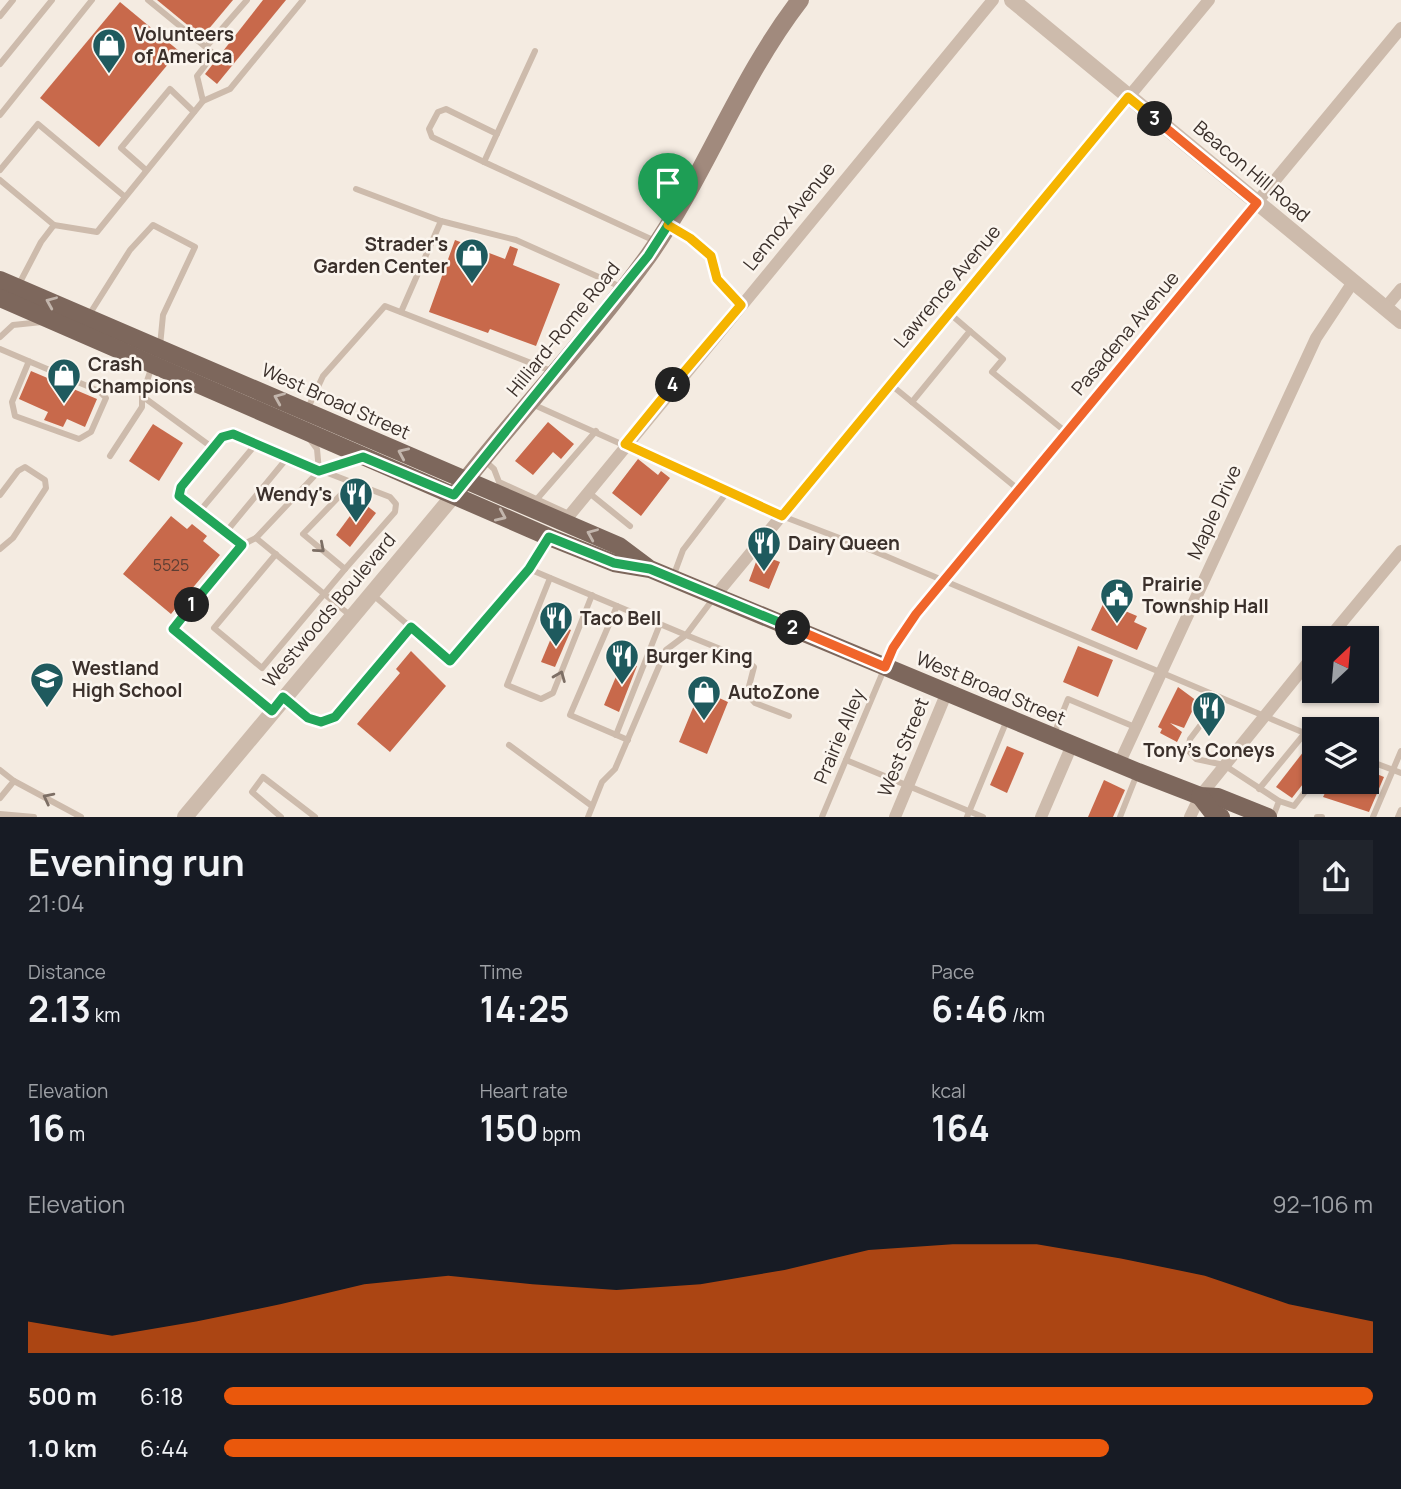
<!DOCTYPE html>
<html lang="en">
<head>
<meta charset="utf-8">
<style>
  body { margin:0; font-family:Manrope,sans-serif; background:#20242c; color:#f1f3f6; height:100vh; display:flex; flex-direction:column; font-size:26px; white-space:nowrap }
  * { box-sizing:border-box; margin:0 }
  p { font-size:23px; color:#9ea1a6 }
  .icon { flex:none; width:38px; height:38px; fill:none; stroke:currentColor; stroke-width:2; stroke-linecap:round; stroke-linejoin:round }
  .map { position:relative; height:817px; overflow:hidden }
  .drawer { display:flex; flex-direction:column; background:#171b24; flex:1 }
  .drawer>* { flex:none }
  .needle { width:46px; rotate:26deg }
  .controls { position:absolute; left:1302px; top:626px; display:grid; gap:14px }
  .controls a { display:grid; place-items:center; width:77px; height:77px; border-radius:0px; background:#171b24; box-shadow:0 2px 5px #0004; font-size:35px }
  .pin { position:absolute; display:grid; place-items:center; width:60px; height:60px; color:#fff; margin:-72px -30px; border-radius:50% 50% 50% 0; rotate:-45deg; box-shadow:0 0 7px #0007 }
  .pin .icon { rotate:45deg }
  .km { position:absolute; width:35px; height:35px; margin:-18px; border-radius:50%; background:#222; color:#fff; font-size:19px; line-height:35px; text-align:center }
  .round { display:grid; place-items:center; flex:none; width:74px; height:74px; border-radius:0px; background:#20242c }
  .overview { display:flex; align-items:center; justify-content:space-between; height:119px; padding:0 28px }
  h1 { font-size:38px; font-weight:700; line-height:52px }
  .figures { display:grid; grid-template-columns:repeat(3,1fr); gap:10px; height:119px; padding:7px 28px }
  .figures div { display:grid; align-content:center }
  .figures b { font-size:35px; font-weight:700 }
  .figures small { font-size:19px; font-weight:400 }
  .figures p { font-size:19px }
  .chart { height:196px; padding:14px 28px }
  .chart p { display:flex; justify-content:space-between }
  .chart svg { width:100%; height:126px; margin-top:7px; fill:#ea580c; opacity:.7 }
  ul { padding:0 28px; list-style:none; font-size:23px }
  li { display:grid; grid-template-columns:112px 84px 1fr; align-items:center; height:52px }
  li i { height:18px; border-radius:9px; background:#ea580c }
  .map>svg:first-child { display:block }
</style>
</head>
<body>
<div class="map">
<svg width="1401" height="817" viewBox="0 0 1401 817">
  <rect width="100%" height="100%" fill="#f4ebe1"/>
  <g fill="#c8694b">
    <path d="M157 0H233L202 37Z"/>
    <path d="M263 0H286L217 84 205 74Z"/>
    <path d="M120 2 179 51 99 147 40 98Z"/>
    <path d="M455 240 505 259 510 246 518 249 513 265 560 284 536 346 490 329 488 333 429 312Z"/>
    <path d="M31 371 97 399 85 427 67 419 63 427 44 420 48 412 19 399Z"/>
    <path d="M548 422 574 444 561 459 553 452 533 475 515 461Z"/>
    <path d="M153 424 183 443 159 481 129 461Z"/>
    <path d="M638 459 658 475 661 471 670 478 641 516 612 493Z"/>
    <path d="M361 501 376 513 350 547 336 535Z"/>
    <path d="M171 516 187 529 192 524 207 536 203 541 220 555 171 614 123 574Z"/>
    <path d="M764 556 780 562 769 589 749 581 756 562 761 564Z"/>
    <path d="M1104 602 1137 616 1134 622 1147 628 1137 650 1091 630Z"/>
    <path d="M557 624 571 630 555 667 541 662Z"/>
    <path d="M1078 646 1113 660 1098 697 1063 682Z"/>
    <path d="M411 651 446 686 390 752 357 724 400 673 396 669Z"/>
    <path d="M623 660 637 666 619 712 604 705Z"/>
    <path d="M693 686 728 702 707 754 679 742 697 698Z"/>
    <path d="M1178 687 1197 701 1184 728 1170 723 1182 732 1177 742 1160 733 1162 729 1158 727Z"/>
    <path d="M1311 742 1314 743V770L1292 798 1276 787Z"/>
    <path d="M1007 746 1024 753 1007 793 990 785Z"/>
    <path d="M1367 770 1384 777 1369 812 1323 797 1329 785 1337 787 1339 782H1367Z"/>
    <path d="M1104 780 1125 790 1113 817H1088Z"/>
  </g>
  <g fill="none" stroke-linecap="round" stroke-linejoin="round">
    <g stroke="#cdbbac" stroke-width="6">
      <path d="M148 0 214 54 197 76 203 101"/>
      <path d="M0 16 13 0"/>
      <path d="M206 47 247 0"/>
      <path d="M535 51 484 162 655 241"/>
      <path d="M0 64 52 0"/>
      <path d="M0 115 92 0"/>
      <path d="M484 162 432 137 429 129 438 112 446 109 497 134"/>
      <path d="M0 170 38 124 124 196"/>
      <path d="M146 170 121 148 170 89 194 112"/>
      <path d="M0 180 54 225"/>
      <path d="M356 189 441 221 516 240 621 287"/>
      <path d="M671 227 711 256 717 280 741 305"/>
      <path d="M18 286 41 242 54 225 97 232 203 101 230 89 303 0"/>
      <path d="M401 312 441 221"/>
      <path d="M89 315 130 250 153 225 195 247 163 315 160 346"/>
      <path d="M970 331 1003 359 992 372 1066 432"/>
      <path d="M0 337 13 325 42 322"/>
      <path d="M0 349 99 391 106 398 91 432 79 439 15 416 12 402 29 361"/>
      <path d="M890 384 1019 490"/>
      <path d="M142 396 213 448"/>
      <path d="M912 402 970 331 949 313"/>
      <path d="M532 404 782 516 876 552 1314 737"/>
      <path d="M308 408 323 376 385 306 554 372"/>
      <path d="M308 437 317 449 319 471"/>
      <path d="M110 456 142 407V396L152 366"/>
      <path d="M485 461 494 469 499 482 569 514"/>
      <path d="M588 492 630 526"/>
      <path d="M0 495 18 471 25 467 45 480 46 488 13 538 0 549"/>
      <path d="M537 499 596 431"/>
      <path d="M199 512 256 444"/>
      <path d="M226 532 288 457"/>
      <path d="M256 538 351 616"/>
      <path d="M242 545 179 496 181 487 227 434 390 497 396 504 395 512 345 569 303 534 353 482"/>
      <path d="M276 554 214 628 262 668 345 569"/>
      <path d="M529 569 686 635 713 599"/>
      <path d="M673 577 683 550 728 491"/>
      <path d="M550 578 507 685 541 699 553 693 592 595"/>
      <path d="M372 594 450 661 529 569 547 540"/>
      <path d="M617 606 570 715 628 740"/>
      <path d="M1221 698 1190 739 1188 750 1196 759 1224 765 1279 801 1273 817"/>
      <path d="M285 699 308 718 321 722 335 717 411 627"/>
      <path d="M271 710 173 629 242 545 256 538 319 471 358 458"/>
      <path d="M1054 734 1068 699 1135 727"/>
      <path d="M616 735 660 624"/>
      <path d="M509 745 592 806"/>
      <path d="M846 760 983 817"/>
      <path d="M1367 760 1401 773"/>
      <path d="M0 770 14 781 81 817"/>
      <path d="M1259 789 1305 733"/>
      <path d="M0 798 14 781"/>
      <path d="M1279 801 1294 806 1314 780"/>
      <path d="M0 814 34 817"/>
      <path d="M281 817 252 792 263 777 315 817"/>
      <path d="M588 817 602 782 615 769 666 650 686 635 745 659 754 667 747 694 755 703 789 716"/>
      <path d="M822 817 885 667"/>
      <path d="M967 817 1007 720"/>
      <path d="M1120 817 1137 774"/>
      <path d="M1317 817H1322"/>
      <path d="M1373 817 1401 751"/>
      <path d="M1398 817 1401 810"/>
    </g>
    <g stroke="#cdbbac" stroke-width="12">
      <path d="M1385 308 1401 289"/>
      <path d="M564 522 993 0"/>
      <path d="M715 596 1209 0"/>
      <path d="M1328 639 1401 551"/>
      <path d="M885 667 893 648 916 614 1401 28"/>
      <path d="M1119 764 1316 338 1353 282"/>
      <path d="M895 817 947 692"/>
      <path d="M1041 817 1072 745"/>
      <path d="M1190 817 1200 796 1314 655"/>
    </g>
    <g stroke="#cdbbac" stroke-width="16">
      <path d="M1012 0 1401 321"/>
      <path d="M185 817 454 495"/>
    </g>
    <path stroke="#a18a7d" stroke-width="18" d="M458 490C520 410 590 337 649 255 706 174 739 79 800 0"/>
    <g stroke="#7d675c" stroke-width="18">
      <path d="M0 280 619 546 647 567"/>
      <path d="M0 298 549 537 614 563 650 569 1138 772 1200 796 1218 797 1268 817"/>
      <path d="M1200 796 1213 813 1221 817"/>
    </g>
  </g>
  <defs><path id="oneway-chevron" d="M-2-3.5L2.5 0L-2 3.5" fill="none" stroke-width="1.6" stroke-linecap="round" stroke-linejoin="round" transform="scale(1.75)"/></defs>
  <g stroke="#c2b5ac">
    <use href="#oneway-chevron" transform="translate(51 302) rotate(-157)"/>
    <use href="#oneway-chevron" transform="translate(279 398) rotate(-157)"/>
    <use href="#oneway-chevron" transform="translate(403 453) rotate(-156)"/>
    <use href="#oneway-chevron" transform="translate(501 516) rotate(24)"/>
    <use href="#oneway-chevron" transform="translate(592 534) rotate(-157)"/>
  </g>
  <g stroke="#7d6f65">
    <use href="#oneway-chevron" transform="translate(320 548) rotate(41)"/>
    <use href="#oneway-chevron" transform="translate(560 676) rotate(-68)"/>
    <use href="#oneway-chevron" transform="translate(48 798) rotate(-153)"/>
  </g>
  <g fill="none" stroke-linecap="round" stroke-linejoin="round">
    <g stroke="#fff" stroke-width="14">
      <path id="split-1" d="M192 605 242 545 179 496 181 487 222 437 233 434 319 471 363 457 454 495 648 256 668 225"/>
    </g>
    <g stroke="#fff" stroke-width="14">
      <path id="split-2" d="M192 605 173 629 272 711 283 697 308 718 321 722 335 717 411 627 450 661 529 569 549 537 614 563 650 569 793 628"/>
    </g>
    <g stroke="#fff" stroke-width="14">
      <path id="split-3" d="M793 628 885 667 893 648 916 614 1257 203 1155 119"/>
    </g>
    <g stroke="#fff" stroke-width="14">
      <path id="split-4" d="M673 385 625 444 782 516 1128 97 1155 119"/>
    </g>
    <g stroke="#fff" stroke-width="14">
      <path id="split-5" d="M668 225 690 238 711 256 717 279 741 305 673 385"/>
    </g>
    <use href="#split-1" stroke="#22a559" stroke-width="9"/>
    <use href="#split-2" stroke="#22a559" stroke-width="9"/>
    <use href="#split-3" stroke="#f0652b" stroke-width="9"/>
    <use href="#split-4" stroke="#f5b400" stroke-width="9"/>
    <use href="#split-5" stroke="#f5b400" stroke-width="9"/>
  </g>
  <defs>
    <g id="shop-pin" transform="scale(1.75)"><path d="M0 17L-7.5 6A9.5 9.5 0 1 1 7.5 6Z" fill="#1f5a5e" stroke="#fbf5ee"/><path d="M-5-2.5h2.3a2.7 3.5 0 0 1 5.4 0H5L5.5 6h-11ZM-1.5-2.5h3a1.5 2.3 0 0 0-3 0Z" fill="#fff"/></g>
    <g id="restaurant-pin" transform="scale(1.75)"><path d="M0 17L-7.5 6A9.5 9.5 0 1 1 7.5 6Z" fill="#1f5a5e" stroke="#fbf5ee"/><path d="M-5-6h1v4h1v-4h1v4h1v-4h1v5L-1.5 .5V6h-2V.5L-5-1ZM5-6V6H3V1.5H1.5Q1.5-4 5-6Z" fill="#fff"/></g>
    <g id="civic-pin" transform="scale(1.75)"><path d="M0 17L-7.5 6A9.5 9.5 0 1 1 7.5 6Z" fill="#1f5a5e" stroke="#fbf5ee"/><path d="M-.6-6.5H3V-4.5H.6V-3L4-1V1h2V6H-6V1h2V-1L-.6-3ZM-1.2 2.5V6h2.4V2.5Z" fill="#fff"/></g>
    <g id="school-pin" transform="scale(1.75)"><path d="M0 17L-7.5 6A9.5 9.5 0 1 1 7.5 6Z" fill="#1f5a5e" stroke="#fbf5ee"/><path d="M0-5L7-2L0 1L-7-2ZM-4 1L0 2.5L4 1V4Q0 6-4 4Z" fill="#fff"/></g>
  </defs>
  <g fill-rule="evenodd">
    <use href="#shop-pin" x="109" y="45"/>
    <use href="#shop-pin" x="472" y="255"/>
    <use href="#shop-pin" x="64" y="375"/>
    <use href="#restaurant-pin" x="356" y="494"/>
    <use href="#restaurant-pin" x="764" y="543"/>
    <use href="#civic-pin" x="1117" y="595"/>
    <use href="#restaurant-pin" x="556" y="618"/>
    <use href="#restaurant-pin" x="622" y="656"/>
    <use href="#school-pin" x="47" y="679"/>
    <use href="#shop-pin" x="704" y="692"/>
    <use href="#restaurant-pin" x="1209" y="708"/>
  </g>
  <g text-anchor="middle" stroke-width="5" stroke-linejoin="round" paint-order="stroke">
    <g font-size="16" fill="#5e3e33">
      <text x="171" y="571">5525</text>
    </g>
    <g font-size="19" font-weight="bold" fill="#3b302b" stroke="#fbf5ee" text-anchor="start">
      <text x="134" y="41">Volunteers<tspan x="134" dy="22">of America</tspan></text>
      <text x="448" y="251" text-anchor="end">Strader's<tspan x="448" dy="22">Garden Center</tspan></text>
      <text x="88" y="371">Crash<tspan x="88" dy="22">Champions</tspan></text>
      <text x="332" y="501" text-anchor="end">Wendy's</text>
      <text x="788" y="550">Dairy Queen</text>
      <text x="1142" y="591">Prairie<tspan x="1142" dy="22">Township Hall</tspan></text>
      <text x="580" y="625">Taco Bell</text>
      <text x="646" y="663">Burger King</text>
      <text x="72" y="675">Westland<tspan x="72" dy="22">High School</tspan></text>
      <text x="728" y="699">AutoZone</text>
      <text x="1209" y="757" text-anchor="middle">Tony's Coneys</text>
    </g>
    <g font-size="19" fill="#3b302b" stroke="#fbf5ee">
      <text transform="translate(1252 171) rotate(40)" y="7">Beacon Hill Road</text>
      <text transform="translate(789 216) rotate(-51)" y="7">Lennox Avenue</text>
      <text transform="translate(947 286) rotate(-50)" y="7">Lawrence Avenue</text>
      <text transform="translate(563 329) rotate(-51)" y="7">Hilliard-Rome Road</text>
      <text transform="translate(1125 333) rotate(-50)" y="7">Pasadena Avenue</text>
      <text transform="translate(336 401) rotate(24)" y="7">West Broad Street</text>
      <text transform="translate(1214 512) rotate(-65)" y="7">Maple Drive</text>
      <text transform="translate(329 610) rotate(-50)" y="7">Westwoods Boulevard</text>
      <text transform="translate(991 688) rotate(23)" y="7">West Broad Street</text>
      <text transform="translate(839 736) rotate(-67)" y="7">Prairie Alley</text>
      <text transform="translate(903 747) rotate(-68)" y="7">West Street</text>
    </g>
  </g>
</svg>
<div class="controls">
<a><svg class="needle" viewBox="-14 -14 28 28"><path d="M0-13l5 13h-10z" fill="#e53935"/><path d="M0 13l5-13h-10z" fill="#9ea1a6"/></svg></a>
<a><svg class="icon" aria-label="layers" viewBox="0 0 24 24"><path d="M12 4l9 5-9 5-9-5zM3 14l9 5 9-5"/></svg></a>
</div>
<div class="pin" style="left:668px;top:225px;background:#1e9e55"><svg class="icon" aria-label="arrive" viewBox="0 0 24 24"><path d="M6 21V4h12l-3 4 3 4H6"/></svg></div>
<b class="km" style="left:192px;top:605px">1</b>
<b class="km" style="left:793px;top:628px">2</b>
<b class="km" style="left:1155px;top:119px">3</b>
<b class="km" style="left:673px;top:385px">4</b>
</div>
<section class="drawer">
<div class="overview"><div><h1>Evening run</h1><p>21:04</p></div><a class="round"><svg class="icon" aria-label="share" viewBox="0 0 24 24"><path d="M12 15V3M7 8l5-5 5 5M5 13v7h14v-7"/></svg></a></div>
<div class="figures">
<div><p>Distance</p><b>2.13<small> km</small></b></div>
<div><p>Time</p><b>14:25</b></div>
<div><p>Pace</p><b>6:46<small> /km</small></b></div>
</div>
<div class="figures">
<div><p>Elevation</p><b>16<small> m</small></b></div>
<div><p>Heart rate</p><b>150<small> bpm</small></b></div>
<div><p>kcal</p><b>164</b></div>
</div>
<div class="chart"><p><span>Elevation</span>92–106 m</p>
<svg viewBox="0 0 160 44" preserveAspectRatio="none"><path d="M0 44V33L10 38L20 33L30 27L40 20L50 17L60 20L70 22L80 20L90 15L100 8L110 6L120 6L130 11L140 17L150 27L160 33V44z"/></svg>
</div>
<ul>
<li><b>500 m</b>6:18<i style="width:100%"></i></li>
<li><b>1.0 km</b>6:44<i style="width:77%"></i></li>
</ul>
</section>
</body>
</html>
